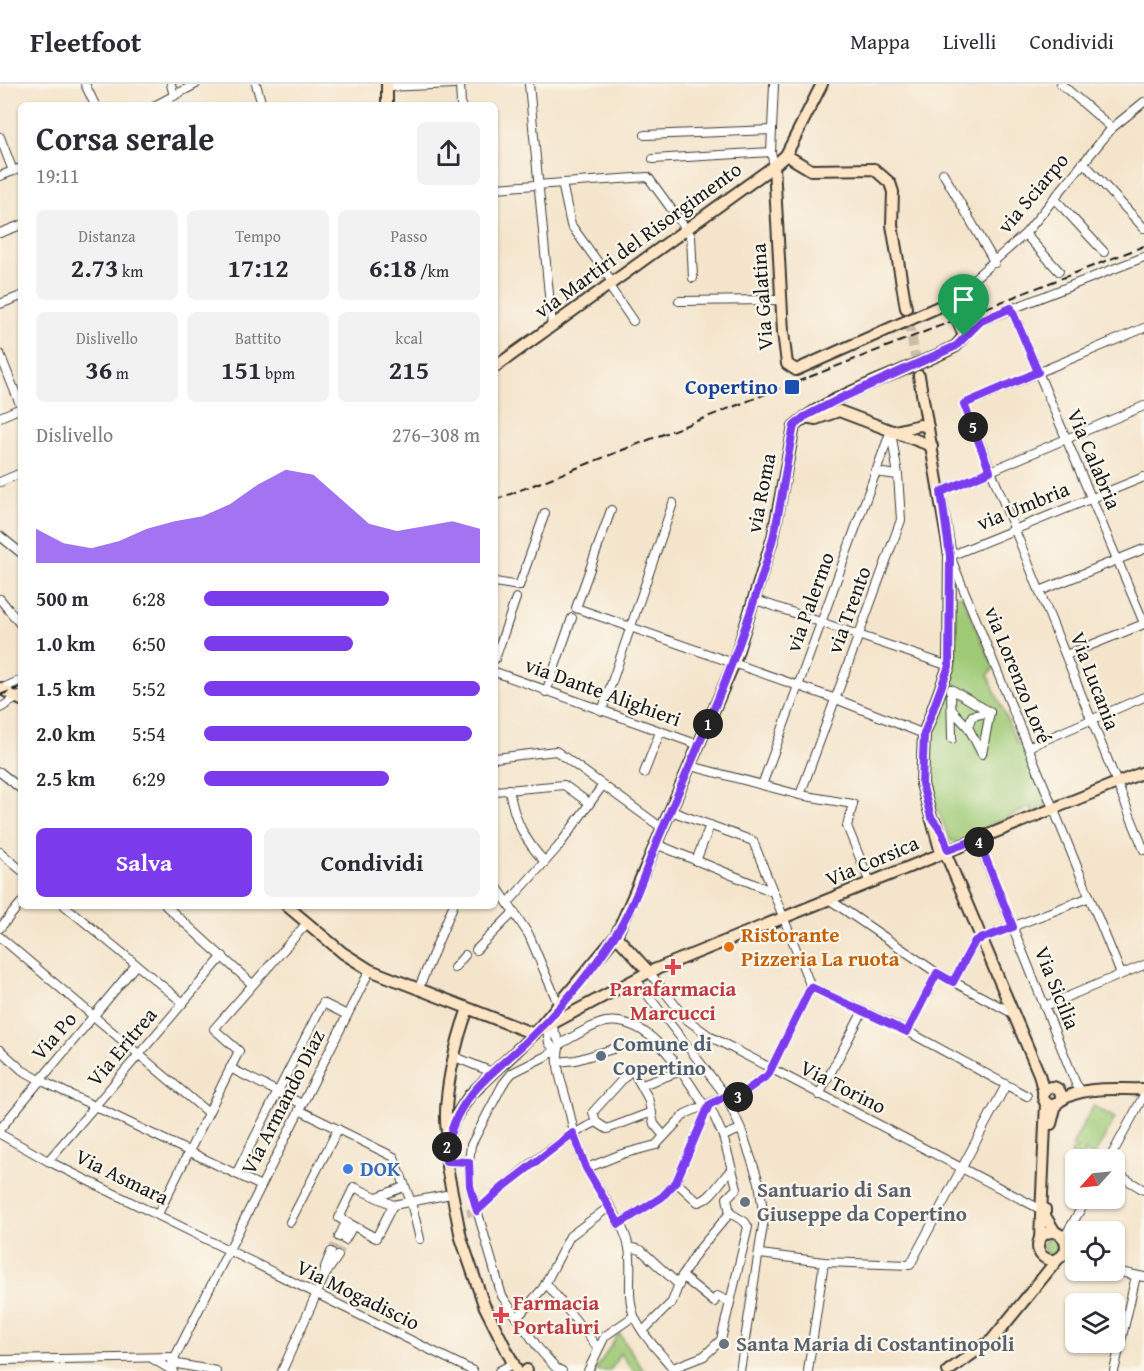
<!DOCTYPE html>
<html lang="it">
<head>
<meta charset="utf-8">
<style>
  body { margin:0; font-family:"Gentium Book Plus",serif; background:#f2f2f3; color:#2b2b33; height:100vh; display:flex; flex-direction:column; font-size:22px; white-space:nowrap }
  * { box-sizing:border-box; margin:0 }
  p { font-size:20px; color:#7c7c81 }
  .icon { flex:none; width:33px; height:33px; fill:none; stroke:currentColor; stroke-width:2; stroke-linecap:round; stroke-linejoin:round }
  .map { position:relative; flex:1; overflow:hidden }
  .panel { position:absolute; left:18px; top:18px; width:480px; height:807px; display:flex; flex-direction:column; background:#fff; border-radius:9px; box-shadow:0 2px 4px #0004 }
  .panel>* { flex:none }
  .needle { width:39px; rotate:243deg }
  .buttons { position:absolute; left:1065px; top:1065px; display:grid; gap:12px }
  .buttons a { display:grid; place-items:center; width:60px; height:60px; border-radius:9px; background:#fff; box-shadow:0 2px 4px #0004; font-size:30px }
  .pin { position:absolute; display:grid; place-items:center; width:51px; height:51px; color:#fff; margin:-62px -26px; border-radius:50% 50% 50% 0; rotate:-45deg; box-shadow:0 0 6px #0007 }
  .pin .icon { rotate:45deg }
  .km { position:absolute; width:30px; height:30px; margin:-15px; border-radius:50%; background:#222; color:#fff; font-size:16px; line-height:30px; text-align:center }
  .round { display:grid; place-items:center; flex:none; width:63px; height:63px; border-radius:9px; background:#f2f2f3 }
  .head { display:flex; align-items:center; justify-content:space-between; height:102px; padding:0 18px }
  h1 { font-size:33px; font-weight:800; line-height:45px }
  .stats { display:grid; grid-template-columns:repeat(3,1fr); gap:9px; height:102px; padding:6px 18px }
  .stats div { display:grid; align-content:center; border-radius:9px; background:#f2f2f3; text-align:center }
  .stats b { font-size:26px; font-weight:800 }
  .stats small { font-size:16px; font-weight:400 }
  .stats p { font-size:16px }
  .chart { height:168px; padding:12px 18px }
  .chart p { display:flex; justify-content:space-between }
  .chart svg { width:100%; height:108px; margin-top:6px; fill:#7c3aed; opacity:.7 }
  .action { display:flex; gap:12px; margin-top:auto; padding:12px 18px }
  .action a { flex:1; height:69px; border-radius:9px; background:#7c3aed; color:#fff; font-size:24px; font-weight:800; line-height:69px; text-align:center }
  .action a+a { background:#f2f2f3; color:#2b2b33 }
  ul { padding:0 18px; list-style:none; font-size:20px }
  li { display:grid; grid-template-columns:96px 72px 1fr; align-items:center; height:45px }
  li i { height:15px; border-radius:8px; background:#7c3aed }
  header { display:flex; align-items:center; gap:36px; box-sizing:border-box; height:84px; padding:0 30px; background:#fff; border-bottom:2px solid #e1e1e2 }
  header strong { font-size:28px }
  nav { display:flex; gap:33px; margin-inline-start:auto; font-size:21px }
  .map>svg:first-child { display:block }
</style>
</head>
<body>
<header>
<strong>Fleetfoot</strong>
<nav><a>Mappa</a><a>Livelli</a><a>Condividi</a></nav>
</header>
<div class="map">
<svg width="1144" height="1287" viewBox="0 0 1144 1287">
  <rect width="100%" height="100%" fill="#fbf7ec"/>
  <filter id="ink" filterUnits="userSpaceOnUse"><feTurbulence type="fractalNoise" baseFrequency=".0167" numOctaves="2"/><feDisplacementMap in="SourceGraphic" scale="12" xChannelSelector="R" yChannelSelector="G"/><feConvolveMatrix kernelMatrix="1 2 1 2 8 2 1 2 1" color-interpolation-filters="sRGB"/></filter>
  <filter id="wash" filterUnits="userSpaceOnUse"><feTurbulence type="fractalNoise" baseFrequency=".008" numOctaves="4" result="noise"/><feDisplacementMap in="SourceGraphic" scale="24" xChannelSelector="R" yChannelSelector="G"/><feGaussianBlur stdDeviation="1.35" result="paint"/><feColorMatrix in="noise" values="0 0 0 0 0 0 0 0 0 0 0 0 0 0 0 0 0 1.4 0 .05"/><feComposite in="paint" operator="in"/></filter>
  <g filter="url(#wash)">
    <rect width="100%" height="100%" fill="#f4e4cb"/>
    <g fill="#9fca76" stroke="#5e7349" stroke-width="1.5">
      <path d="M958 511 962 512 994 584 988 591 1017 659H1020L1047 720V723L1032 729V723L987 742 986 747 959 759 950 756 930 706 927 674 930 652 955 579 954 515Z"/>
      <path d="M1093 1022 1115 1034 1094 1072 1084 1067V1075L1073 1076 1071 1068 1078 1065 1072 1062Z"/>
      <circle cx="1052" cy="1162" r="9"/>
      <path d="M619 1249 644 1287H634L620 1269 610 1287H595Z"/>
    </g>
  </g>
  <g filter="url(#ink)">
    <g fill="none" stroke-linecap="round" stroke-linejoin="round">
      <g stroke="#c9bca8" stroke-width="8" stroke-dasharray="8 4" stroke-linecap="butt">
        <path d="M455 1132 477 1127"/>
        <path d="M331 1168 339 1153"/>
        <path d="M338 1172 345 1156"/>
      </g>
      <path stroke="#c9bca8" stroke-width="10" stroke-dasharray="10 5" stroke-linecap="butt" d="M906 224 919 292"/>
      <g stroke="#3c3a36" stroke-width="10">
        <g id="street">
          <path d="M85 0 95 21"/>
          <path d="M171 0 174 12"/>
          <path d="M256 0 262 21"/>
          <path d="M460 0 461 21"/>
          <path d="M529 0 552 242"/>
          <path d="M1061 0 1112 44"/>
          <path d="M387 3 454 0"/>
          <path d="M156 21 196 0"/>
          <path d="M645 51 772 46"/>
          <path d="M0 53 13 87"/>
          <path d="M653 75 771 68"/>
          <path d="M1083 78 1144 144"/>
          <path d="M774 82 771 68 774 0"/>
          <path d="M943 89 995 179"/>
          <path d="M0 92 21 84"/>
          <path d="M562 99 571 141 613 199"/>
          <path d="M495 104 648 93 691 152 693 194"/>
          <path d="M1054 114 1104 168"/>
          <path d="M0 149 21 141"/>
          <path d="M1025 150 1059 187"/>
          <path d="M609 202 633 237"/>
          <path d="M679 217 781 216"/>
          <path d="M0 220 21 212"/>
          <path d="M945 220 1025 150 1112 44 1144 18"/>
          <path d="M1011 224 1144 539"/>
          <path d="M1144 244 964 320 1144 766"/>
          <path d="M964 252 981 237 1144 173"/>
          <path d="M0 270 21 323"/>
          <path d="M0 333 21 324"/>
          <path d="M875 388 898 391"/>
          <path d="M0 398 21 389"/>
          <path d="M941 408 1144 322"/>
          <path d="M611 426 576 524 836 615 924 650"/>
          <path d="M0 452 21 469"/>
          <path d="M495 498 519 502 545 429"/>
          <path d="M1040 507 1144 465"/>
          <path d="M0 515 21 541"/>
          <path d="M753 515 949 582"/>
          <path d="M1066 571 1144 540"/>
          <path d="M495 575 516 514"/>
          <path d="M495 588 699 661"/>
          <path d="M1 605 21 596"/>
          <path d="M546 608 572 534"/>
          <path d="M0 624 20 612"/>
          <path d="M952 626 968 643 982 670 990 628 951 605 952 655"/>
          <path d="M602 627 673 419"/>
          <path d="M968 643 972 632 990 628"/>
          <path d="M1028 663 1144 613"/>
          <path d="M495 674 556 667 662 744"/>
          <path d="M691 682 800 711 853 720 847 742 870 799"/>
          <path d="M0 688 21 705"/>
          <path d="M644 689 660 648"/>
          <path d="M762 701 890 349"/>
          <path d="M509 705C514 735 524 756 545 778"/>
          <path d="M495 707 564 701 589 719"/>
          <path d="M800 711 901 436 898 391 891 348"/>
          <path d="M671 727 753 757 811 903 768 991 730 1019"/>
          <path d="M977 755 1076 1000 1082 1008"/>
          <path d="M656 760 771 807"/>
          <path d="M0 768 21 786"/>
          <path d="M696 777 710 741"/>
          <path d="M495 800 529 851 559 922 561 934"/>
          <path d="M830 816 937 889 1014 930"/>
          <path d="M508 819 558 763 603 701"/>
          <path d="M65 822 182 918"/>
          <path d="M166 822 252 900"/>
          <path d="M0 844 21 819"/>
          <path d="M0 853 207 1028"/>
          <path d="M476 866 514 828"/>
          <path d="M454 884 465 871"/>
          <path d="M649 888 686 935 711 953 1040 1125"/>
          <path d="M1121 890 950 472 1144 393"/>
          <path d="M636 896 726 1012"/>
          <path d="M953 898 975 857 1090 813"/>
          <path d="M811 903 907 947 1027 1012"/>
          <path d="M418 906 453 822"/>
          <path d="M1045 922 1144 881"/>
          <path d="M546 939 549 959 556 967"/>
          <path d="M551 940 560 960C553 983 564 1003 569 1026 574 1047 577 1067 588 1087 601 1111 624 1137 629 1164 633 1186 626 1210 634 1232 643 1253 662 1270 675 1287"/>
          <path d="M907 947 937 889"/>
          <path d="M560 960C574 953 590 941 606 938 652 932 683 990 704 1021"/>
          <path d="M0 966 22 986 40 996 261 1102"/>
          <path d="M556 967 512 989 503 1000 471 1061 469 1078 470 1102 502 1212 539 1265 556 1284 562 1287"/>
          <path d="M455 973 492 988"/>
          <path d="M558 978 576 976 613 965"/>
          <path d="M230 984 302 1020"/>
          <path d="M642 1001 681 987"/>
          <path d="M819 1011 863 927"/>
          <path d="M299 1026 394 1073 411 1118 420 1155"/>
          <path d="M596 1038 607 1045 652 1028"/>
          <path d="M0 1045 135 882"/>
          <path d="M0 1050 48 1077 473 1287"/>
          <path d="M1109 1076 1144 1011"/>
          <path d="M48 1077 223 872"/>
          <path d="M446 1077 469 1078"/>
          <path d="M587 1084 622 1070 656 1061 685 1030 726 1012 741 1045 723 1052 709 1021"/>
          <path d="M1114 1088 1144 1106"/>
          <path d="M236 1090 323 919 347 931"/>
          <path d="M676 1098 698 1118C712 1115 721 1095 732 1085"/>
          <path d="M354 1103 393 1121 376 1154 339 1134Z"/>
          <path d="M377 1113 404 1103"/>
          <path d="M393 1121 451 1110"/>
          <path d="M477 1127C513 1094 552 1059 596 1038L593 1028 632 985 648 1014 654 1040 664 1052"/>
          <path d="M158 1130 239 967 214 945 307 839"/>
          <path d="M290 1138 338 1045"/>
          <path d="M619 1140 662 1113 676 1098 709 1021"/>
          <path d="M339 1153 346 1138"/>
          <path d="M1064 1154 1087 1114"/>
          <path d="M345 1156 353 1142"/>
          <path d="M1066 1160 1076 1166"/>
          <path d="M629 1163 641 1166 679 1201"/>
          <path d="M760 1170 824 1178 910 1181 1006 1001"/>
          <path d="M1063 1171H1076"/>
          <path d="M1110 1186 1144 1193"/>
          <path d="M325 1191V1183L331 1168"/>
          <path d="M682 1192 714 1218 717 1212 730 1218"/>
          <path d="M546 1199 598 1264"/>
          <path d="M517 1234 543 1204 570 1152 609 1123"/>
          <path d="M643 1247 672 1218 682 1192 697 1168 730 1129 727 1114 737 1104 723 1052"/>
          <path d="M153 1275 173 1287"/>
          <path d="M0 1276 175 1273"/>
          <path d="M172 1279 216 1287"/>
          <path d="M673 1284 704 1272 721 1256 748 1143 745 1138 730 1129"/>
          <path d="M173 1287 175 1273 370 886"/>
          <path d="M282 1287 325 1191 338 1172"/>
          <path d="M499 1287 514 1279"/>
          <path d="M588 1287 605 1252 634 1232"/>
          <path d="M740 1287 764 1135 759 1098 741 1045"/>
          <path d="M808 1287 824 1178"/>
          <path d="M1114 1287 1136 1192"/>
        </g>
      </g>
      <g stroke="#3c3a36" stroke-width="14">
        <g id="secondary">
          <path d="M387 0V21"/>
          <path d="M786 71 811 86 874 85 890 99 893 108 892 141 906 224"/>
          <path d="M495 283 774 82"/>
          <path d="M919 292 950 472 949 582 924 650 922 700 941 769"/>
          <path d="M805 333 816 335 839 327 932 362"/>
          <path d="M891 348 920 341 928 343"/>
          <path d="M0 604 21 616"/>
          <path d="M935 738 948 766"/>
          <path d="M945 768 1039 990 1044 1010"/>
          <path d="M287 822 343 869 370 886 534 950"/>
          <path d="M616 852 649 888"/>
          <path d="M544 944 649 888 1144 688"/>
          <circle cx="1052" cy="1012" r="9"/>
          <path d="M1060 1017C1083 1001 1117 1006 1144 1005"/>
          <path d="M1051 1040 1056 1020"/>
          <path d="M447 1048C442 1015 456 956 468 925"/>
          <path d="M1045 1125V1132L1055 1148"/>
          <circle cx="1052" cy="1162" r="14"/>
          <path d="M1040 1155 1046 1018"/>
          <path d="M517 1287 484 1221 461 1154 447 1083 448 1052 453 1037 470 1011 534 950 616 852 734 579 773 453 794 342C837 306 905 289 956 262L964 252 953 225 945 220 796 286 787 280 783 248 774 82 786 71 822 0"/>
          <path d="M526 1287 527 1286"/>
          <path d="M948 1287 992 1256 1057 1176"/>
        </g>
      </g>
      <use href="#street" stroke="#fff" stroke-width="8"/>
      <use href="#secondary" stroke="#fee5c5" stroke-width="10"/>
      <g stroke="#1c1c1c" stroke-width="2" stroke-dasharray="9 4.5" stroke-linecap="butt">
        <path d="M495 416 1144 162"/>
        <path d="M0 611 21 603"/>
      </g>
    </g>
  </g>
  <g fill="none" stroke-linecap="round" stroke-linejoin="round" filter="url(#ink)">
    <g stroke="#fff" stroke-width="12">
      <path id="route" d="M1011 224 1038 288 964 320 990 387 941 408 950 472 949 582 924 650 922 700 931 733 942 748 948 766 978 755 1013 843 975 857 953 898 937 889 907 948 811 903 768 991 730 1018 726 1012 709 1021 676 1098 662 1113 619 1140 586 1084 573 1049 502 1104 477 1127 470 1102 469 1078 446 1077C448 1015 494 990 533 951 563 922 591 888 614 853 634 825 648 778 662 746 704 650 746 555 773 454 782 418 786 379 794 342L804 333 839 315 956 262 981 237Z"/>
    </g>
    <use href="#route" stroke="#7c3aed" stroke-width="8"/>
  </g>
  <rect fill="#1a4fb4" stroke="#fbf7ec" stroke-width="2" x="784" y="295" width="16" height="16" rx="3"/>
  <circle fill="#e8710a" stroke="#fbf7ec" stroke-width="2" cx="729" cy="863" r="6"/>
  <g fill="#e0444e" stroke="#fbf7ec" stroke-width="2">
    <path d="M670 874h6v6h6v6h-6v6h-6v-6h-6v-6h6z"/>
    <path d="M498 1222h6v6h6v6h-6v6h-6v-6h-6v-6h6z"/>
  </g>
  <circle fill="#5c6f8a" stroke="#fbf7ec" stroke-width="2" cx="601" cy="972" r="6"/>
  <circle fill="#3f7fe0" stroke="#fbf7ec" stroke-width="2" cx="348" cy="1085" r="6"/>
  <g fill="#6b7280" stroke="#fbf7ec" stroke-width="2">
    <circle cx="745" cy="1118" r="6"/>
    <circle cx="724" cy="1260" r="6"/>
  </g>
  <g text-anchor="middle" stroke-width="4.5" stroke-linejoin="round" paint-order="stroke">
    <g font-size="21" fill="#1c1c1c" stroke="#fbf7ec">
      <text transform="translate(1033 109) rotate(-50)" y="7">via Sciarpo</text>
      <text transform="translate(638 156) rotate(-36)" y="7">via Martiri del Risorgimento</text>
      <text transform="translate(762 213) rotate(-94)" y="7">Via Galatina</text>
      <text transform="translate(1094 375) rotate(67)" y="7">Via Calabria</text>
      <text transform="translate(761 409) rotate(-79)" y="7">via Roma</text>
      <text transform="translate(1023 422) rotate(-22)" y="7">via Umbria</text>
      <text transform="translate(810 518) rotate(-70)" y="7">via Palermo</text>
      <text transform="translate(849 526) rotate(-70)" y="7">via Trento</text>
      <text transform="translate(1018 591) rotate(68)" y="7">via Lorenzo Loré</text>
      <text transform="translate(1095 597) rotate(69)" y="7">Via Lucania</text>
      <text transform="translate(603 608) rotate(20)" y="7">via Dante Alighieri</text>
      <text transform="translate(872 777) rotate(-23)" y="7">Via Corsica</text>
      <text transform="translate(1057 904) rotate(68)" y="7">Via Sicilia</text>
      <text transform="translate(54 952) rotate(-49)" y="7">Via Po</text>
      <text transform="translate(122 963) rotate(-50)" y="7">Via Eritrea</text>
      <text transform="translate(843 1003) rotate(27)" y="7">Via Torino</text>
      <text transform="translate(283 1018) rotate(-63)" y="7">Via Armando Diaz</text>
      <text transform="translate(122 1093) rotate(26)" y="7">Via Asmara</text>
      <text transform="translate(358 1211) rotate(26)" y="7">Via Mogadiscio</text>
    </g>
    <g font-size="21" font-weight="bold" fill="#164399" stroke="#fbf7ec" text-anchor="end">
      <text x="778" y="310">Copertino</text>
    </g>
    <g font-size="21" font-weight="bold" fill="#c56008" stroke="#fbf7ec" text-anchor="start">
      <text x="741" y="858">Ristorante<tspan x="741" dy="24">Pizzeria La ruota</tspan></text>
    </g>
    <g font-size="21" font-weight="bold" fill="#be3a42" stroke="#fbf7ec">
      <text x="673" y="912">Parafarmacia<tspan x="673" dy="24">Marcucci</tspan></text>
      <text x="513" y="1226" text-anchor="start">Farmacia<tspan x="513" dy="24">Portaluri</tspan></text>
    </g>
    <g font-size="21" font-weight="bold" fill="#4e5e75" stroke="#fbf7ec" text-anchor="start">
      <text x="613" y="967">Comune di<tspan x="613" dy="24">Copertino</tspan></text>
    </g>
    <g font-size="21" font-weight="bold" fill="#366cbe" stroke="#fbf7ec" text-anchor="start">
      <text x="360" y="1092">DOK</text>
    </g>
    <g font-size="21" font-weight="bold" fill="#5b616d" stroke="#fbf7ec" text-anchor="start">
      <text x="757" y="1113">Santuario di San<tspan x="757" dy="24">Giuseppe da Copertino</tspan></text>
      <text x="736" y="1267">Santa Maria di Costantinopoli</text>
    </g>
  </g>
</svg>
<div class="buttons">
<a><svg class="needle" viewBox="-14 -14 28 28"><path d="M0-13l5 13h-10z" fill="#e53935"/><path d="M0 13l5-13h-10z" fill="#7c7c81"/></svg></a>
<a><svg class="icon" aria-label="locate" viewBox="0 0 24 24"><circle cx="12" cy="12" r="6"/><path d="M12 2v4M12 18v4M2 12h4M18 12h4"/></svg></a>
<a><svg class="icon" aria-label="layers" viewBox="0 0 24 24"><path d="M12 4l9 5-9 5-9-5zM3 14l9 5 9-5"/></svg></a>
</div>
<div class="pin" style="left:964px;top:252px;background:#1e9e55"><svg class="icon" aria-label="arrive" viewBox="0 0 24 24"><path d="M6 21V4h12l-3 4 3 4H6"/></svg></div>
<b class="km" style="left:708px;top:640px">1</b>
<b class="km" style="left:447px;top:1063px">2</b>
<b class="km" style="left:738px;top:1013px">3</b>
<b class="km" style="left:979px;top:758px">4</b>
<b class="km" style="left:973px;top:343px">5</b>
<section class="panel">
<div class="head"><div><h1>Corsa serale</h1><p>19:11</p></div><a class="round"><svg class="icon" aria-label="share" viewBox="0 0 24 24"><path d="M12 15V3M7 8l5-5 5 5M5 13v7h14v-7"/></svg></a></div>
<div class="stats">
<div><p>Distanza</p><b>2.73<small> km</small></b></div>
<div><p>Tempo</p><b>17:12</b></div>
<div><p>Passo</p><b>6:18<small> /km</small></b></div>
</div>
<div class="stats">
<div><p>Dislivello</p><b>36<small> m</small></b></div>
<div><p>Battito</p><b>151<small> bpm</small></b></div>
<div><p>kcal</p><b>215</b></div>
</div>
<div class="chart"><p><span>Dislivello</span>276–308 m</p>
<svg viewBox="0 0 160 44" preserveAspectRatio="none"><path d="M0 44V30L10 36L20 38L30 35L40 30L50 27L60 25L70 20L80 12L90 6L100 8L110 18L120 28L130 31L140 29L150 27L160 30V44z"/></svg>
</div>
<ul>
<li><b>500 m</b>6:28<i style="width:67%"></i></li>
<li><b>1.0 km</b>6:50<i style="width:54%"></i></li>
<li><b>1.5 km</b>5:52<i style="width:100%"></i></li>
<li><b>2.0 km</b>5:54<i style="width:97%"></i></li>
<li><b>2.5 km</b>6:29<i style="width:67%"></i></li>
</ul>
<div class="action"><a>Salva</a><a>Condividi</a></div>
</section>
</div>
</body>
</html>
